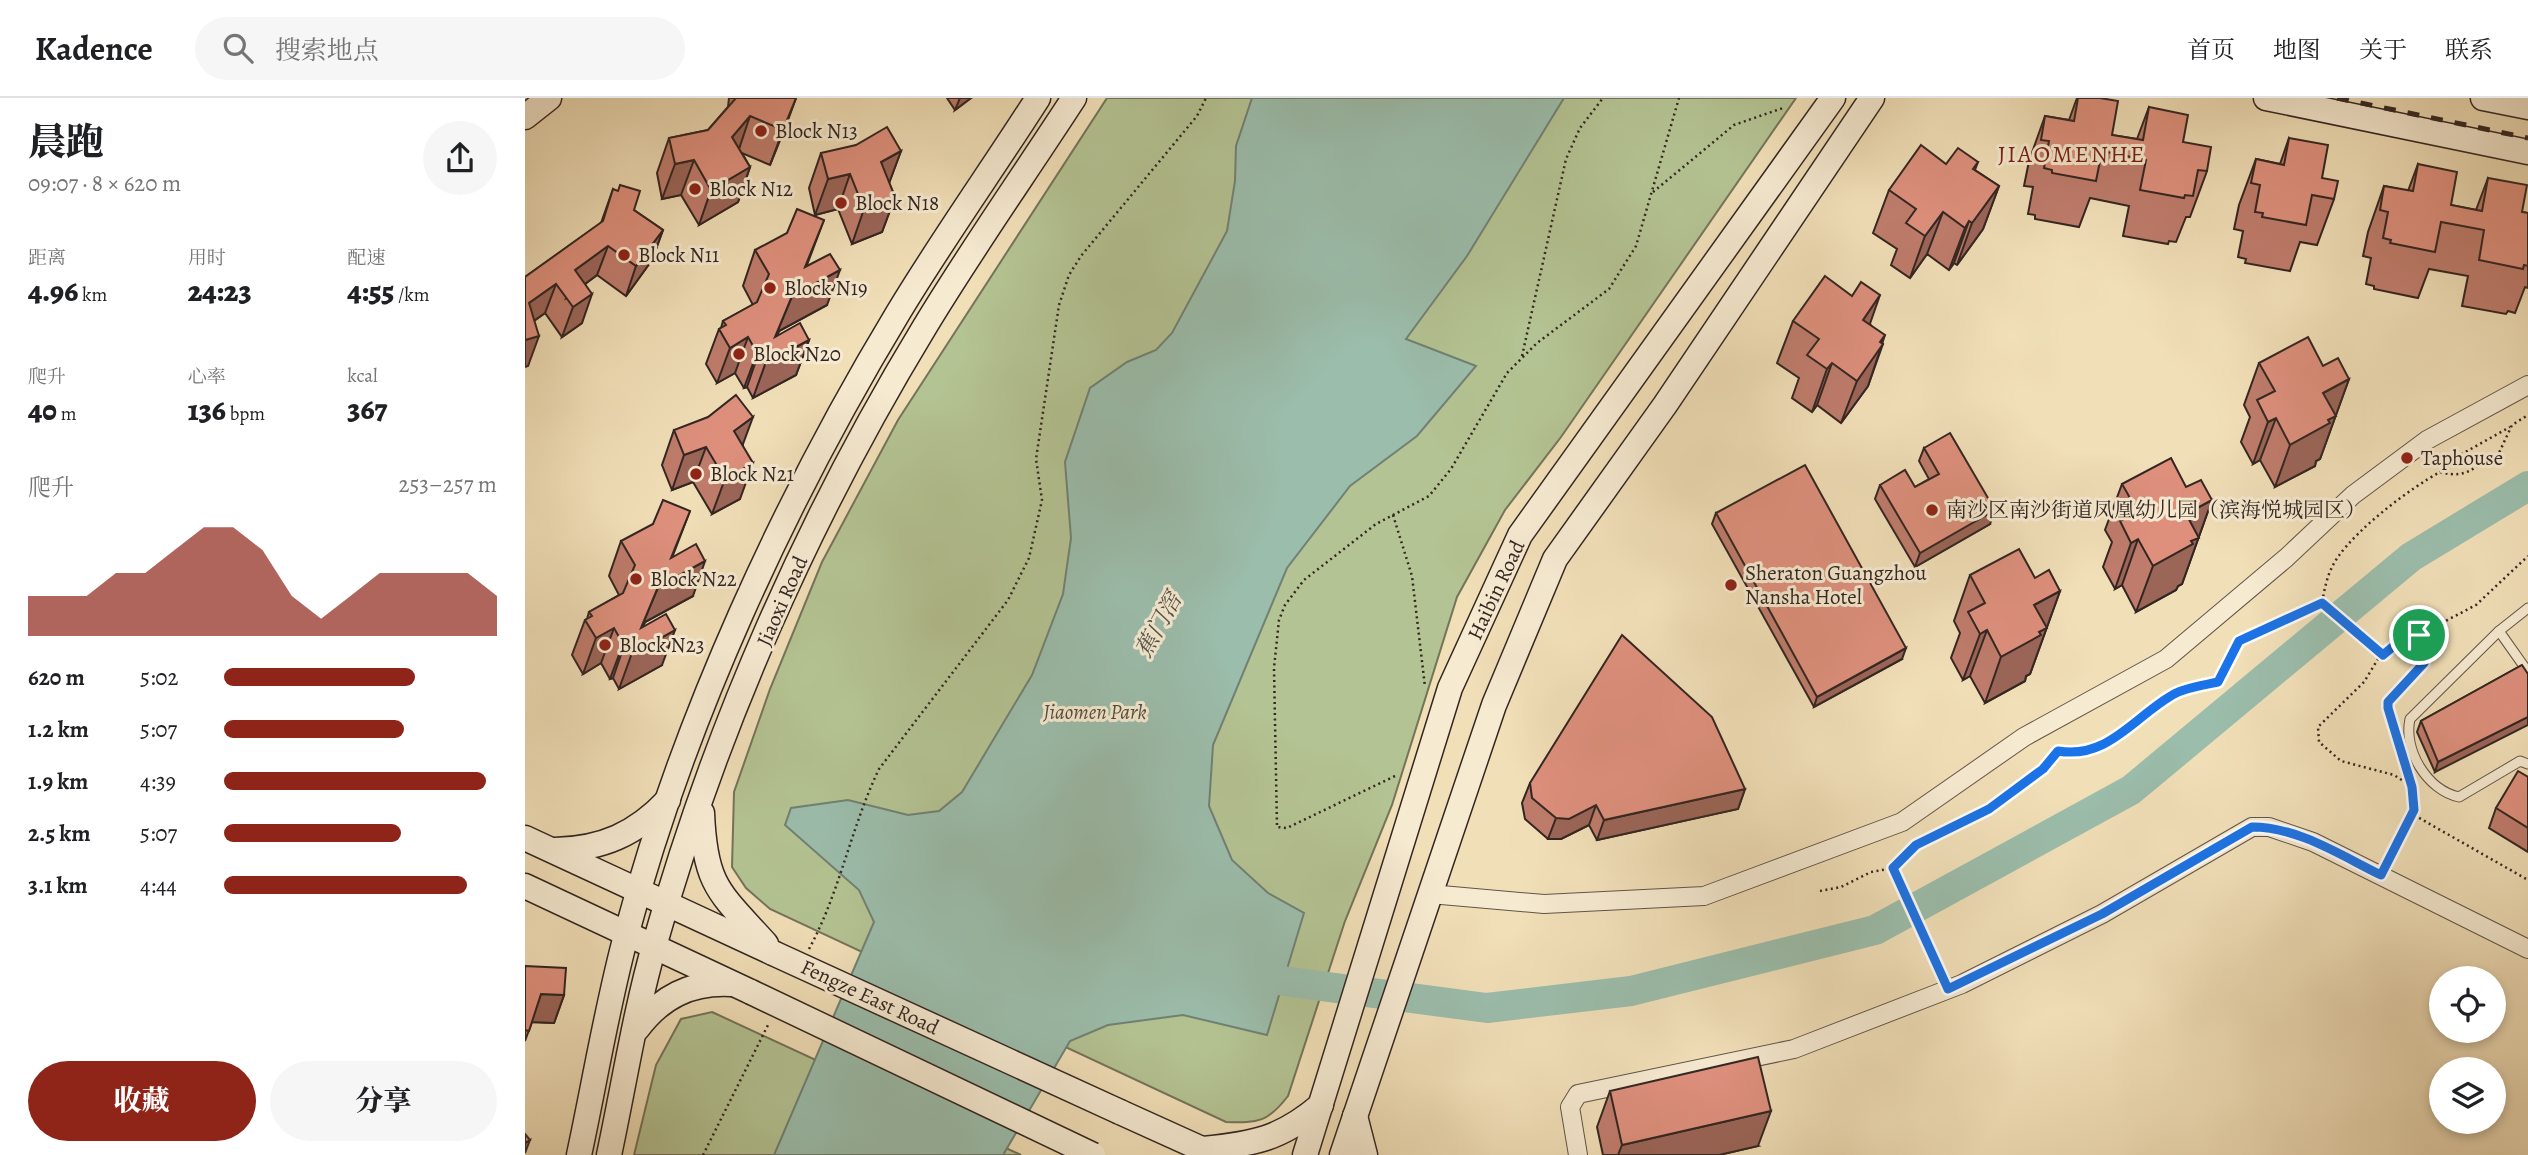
<!DOCTYPE html>
<html lang="zh">
<head>
<meta charset="utf-8">
<style>
  body { margin:0; font-family:Alegreya,"Noto Serif SC",serif; background:#f6f6f6; color:#202124; height:100vh; display:flex; flex-direction:column; font-size:26px; white-space:nowrap }
  * { box-sizing:border-box; margin:0 }
  p { font-size:23px; color:#757577 }
  .icon { flex:none; width:38px; height:38px; fill:none; stroke:currentColor; stroke-width:2; stroke-linecap:round; stroke-linejoin:round }
  .map { position:relative; flex:1; overflow:hidden }
  .sheet { display:flex; flex-direction:column; background:#fff; width:525px }
  .sheet>* { flex:none }
  .controls { position:absolute; left:1904px; top:868px; display:grid; gap:14px }
  .controls a { display:grid; place-items:center; width:77px; height:77px; border-radius:50%; background:#fff; box-shadow:0 4px 10px #0003; font-size:35px }
  .pin { position:absolute; display:grid; place-items:center; width:60px; height:60px; color:#fff; margin:-30px; border:4px solid #fff; border-radius:50%; box-shadow:0 2px 7px #0007 }
  .round { display:grid; place-items:center; flex:none; width:74px; height:74px; border-radius:37px; background:#f6f6f6 }
  .head { display:flex; align-items:center; justify-content:space-between; height:119px; padding:0 28px }
  h1 { font-size:38px; font-weight:800; line-height:52px }
  .stats { display:grid; grid-template-columns:repeat(3,1fr); gap:10px; height:119px; padding:7px 28px }
  .stats div { display:grid; align-content:center }
  .stats b { font-size:30px; font-weight:800 }
  .stats small { font-size:19px; font-weight:400 }
  .stats p { font-size:19px }
  .chart { height:196px; padding:14px 28px }
  .chart p { display:flex; justify-content:space-between }
  .chart svg { width:100%; height:126px; margin-top:7px; fill:#8f2418; opacity:.7 }
  .button { display:flex; gap:14px; margin-top:auto; padding:14px 28px }
  .button a { flex:1; height:80px; border-radius:42px; background:#8f2418; color:#fff; font-size:28px; font-weight:800; line-height:80px; text-align:center }
  .button a+a { background:#f6f6f6; color:#202124 }
  ul { padding:0 28px; list-style:none; font-size:23px }
  li { display:grid; grid-template-columns:112px 84px 1fr; align-items:center; height:52px }
  li i { height:18px; border-radius:9px; background:#8f2418 }
  header { display:flex; align-items:center; gap:42px; box-sizing:border-box; height:98px; padding:0 35px; background:#fff; border-bottom:2px solid #e0e0e0 }
  header strong { font-size:33px }
  nav { display:flex; gap:38px; margin-inline-start:auto; font-size:24px }
  .search { width:490px; height:63px; background:#f6f6f6; display:flex; align-items:center; gap:18px; box-sizing:border-box; padding:0 24px; border-radius:38px; color:#757577; font-size:26px }
  main { display:flex; flex:1; min-height:0 }
  .map>svg:first-child { display:block }
</style>
</head>
<body>
<header>
<strong>Kadence</strong>
<div class="search"><svg class="icon" aria-label="search" viewBox="0 0 24 24"><circle cx="10" cy="10" r="6"/><path d="M15 15l6 6"/></svg>搜索地点</div>
<nav><a>首页</a><a>地图</a><a>关于</a><a>联系</a></nav>
</header>
<main>
<section class="sheet">
<div class="head"><div><h1>晨跑</h1><p>09:07 · 8 × 620 m</p></div><a class="round"><svg class="icon" aria-label="share" viewBox="0 0 24 24"><path d="M12 15V3M7 8l5-5 5 5M5 13v7h14v-7"/></svg></a></div>
<div class="stats">
<div><p>距离</p><b>4.96<small> km</small></b></div>
<div><p>用时</p><b>24:23</b></div>
<div><p>配速</p><b>4:55<small> /km</small></b></div>
</div>
<div class="stats">
<div><p>爬升</p><b>40<small> m</small></b></div>
<div><p>心率</p><b>136<small> bpm</small></b></div>
<div><p>kcal</p><b>367</b></div>
</div>
<div class="chart"><p><span>爬升</span>253–257 m</p>
<svg viewBox="0 0 160 44" preserveAspectRatio="none"><path d="M0 44V30L10 30L20 30L30 22L40 22L50 14L60 6L70 6L80 14L90 30L100 38L110 30L120 22L130 22L140 22L150 22L160 30V44z"/></svg>
</div>
<ul>
<li><b>620 m</b>5:02<i style="width:70%"></i></li>
<li><b>1.2 km</b>5:07<i style="width:66%"></i></li>
<li><b>1.9 km</b>4:39<i style="width:96%"></i></li>
<li><b>2.5 km</b>5:07<i style="width:65%"></i></li>
<li><b>3.1 km</b>4:44<i style="width:89%"></i></li>
</ul>
<div class="button"><a>收藏</a><a>分享</a></div>
</section>
<div class="map">
<svg width="2003" height="1057" viewBox="0 0 2003 1057">
  <rect width="100%" height="100%" fill="#f1dfb8"/>
  <filter id="stains"><feTurbulence type="fractalNoise" baseFrequency=".00286" numOctaves="4"/><feColorMatrix values="0 0 0 0 .2 0 0 0 0 .09 0 0 0 0 .02 0 0 0 .5 -.17"/></filter>
  <radialGradient id="worn" r=".72"><stop offset=".6" stop-color="#630" stop-opacity="0"/><stop offset="1" stop-color="#630" stop-opacity=".3"/></radialGradient>
  <g fill="#b4c393" stroke="#74745a" stroke-width="2">
    <path d="M582 0H1271L1036 339 980 412 932 499 867 707 820 823 763 998C743 1024 734 1025 701 1024L245 811 221 790 207 769 209 694 245 591 297 464 373 322Z"/>
    <path d="M187 914 496 1057H109L131 967 156 921Z"/>
  </g>
  <path fill="#9bbdab" stroke="#718174" stroke-width="2" d="M727 0H1039L942 158 881 241 951 268 892 338 825 388 762 470 688 647 684 708 707 762 743 795 779 815 742 937 658 917 583 927 545 943 478 1057H249L349 824 334 792 260 727 266 710 323 702 383 717 414 713 437 694 507 577 538 496 546 440 540 364 565 290 602 264 631 252 647 235 702 133 710 83 711 48Z"/>
  <g fill="none" stroke-linecap="round" stroke-linejoin="round">
    <path stroke="#9bbdab" stroke-width="30" d="M758 883 962 910 1106 893 1350 832 1606 692 1886 459 2003 388"/>
    <g stroke="#625448" stroke-width="11">
      <g id="lane">
        <path d="M2003 510 1974 533 2003 574"/>
        <path d="M1974 533 1885 621C1878 652 1902 692 1934 699L1995 663 2003 666"/>
      </g>
    </g>
    <g stroke="#625448" stroke-width="20">
      <g id="street">
        <path d="M905 796 1019 806 1179 798 1377 724 1499 639 1641 561 1761 460 1828 397 1902 342 2003 287"/>
        <path d="M1053 1057 1045 1009 1053 996 1269 951 1437 886 1577 816 1727 729H1744L1788 744 2003 851"/>
      </g>
    </g>
    <g stroke="#332622" stroke-width="27">
      <g id="secondary">
        <path d="M1741 0 2003 54"/>
        <path d="M1958 0 2003 9"/>
        <path d="M0 19 24 0"/>
        <path d="M177 715C180 788 194 794 241 846"/>
        <path d="M0 740 248 855"/>
        <path d="M30 752C77 751 111 736 143 702"/>
        <path d="M0 788 226 894"/>
        <path d="M112 931C136 899 165 884 206 886"/>
        <path d="M595 1014 690 1057"/>
        <path d="M830 1018 840 1057"/>
        <path d="M678 1051C729 1046 756 1041 796 1007"/>
        <path d="M54 1057C70 983 82 907 102 834 158 623 260 402 373 215 417 142 467 72 513 0"/>
        <path d="M84 1057C99 987 110 914 130 845 190 631 283 421 399 230 446 152 499 77 549 0"/>
        <path d="M780 1057 925 590 995 437 1308 0"/>
        <path d="M817 1057 969 607 1030 461 1140 307 1347 0"/>
      </g>
    </g>
    <g stroke="#332622" stroke-width="2.5" stroke-dasharray="2 3.5" stroke-linecap="butt">
      <path d="M1128 94 1209 27 1258 10"/>
      <path d="M997 258 1041 61 1055 30 1078 0"/>
      <path d="M1915 374 1935 357 1985 329"/>
      <path d="M868 417 887 478 900 589"/>
      <path d="M1797 505 1858 557"/>
      <path d="M1870 634 1863 604 1899 565 1894 537 1951 507 2003 458"/>
      <path d="M1882 674 1889 717 2003 782"/>
      <path d="M870 678 762 730 752 729 749 570 754 522 760 507 779 482 851 426 904 398 926 371 982 275 1012 245 1084 191 1111 148 1154 0"/>
      <path d="M1886 688 1869 677 1816 663 1794 644 1793 629 1839 584 1853 561 1870 547 1894 537"/>
      <path d="M1863 762 1889 712"/>
      <path d="M1368 770 1416 875"/>
      <path d="M1295 793 1316 789 1346 774 1368 770 1391 747 1464 711 1518 671 1533 653C1584 662 1611 616 1651 595 1664 589 1679 587 1693 584L1714 543 1797 505C1800 488 1803 473 1813 459 1833 430 1884 391 1915 374 1944 382 1948 367 1973 357L1987 327 2003 317"/>
      <path d="M284 851C315 794 326 729 354 671L483 502 504 460 517 402 511 361 534 207 544 177 556 158 672 18 681 0"/>
      <path d="M178 1057 244 925"/>
    </g>
    <use href="#lane" stroke="#f6ead1" stroke-width="9"/>
    <use href="#street" stroke="#f6ead1" stroke-width="18"/>
    <use href="#secondary" stroke="#f6ead1" stroke-width="24"/>
    <path stroke="#332622" stroke-width="5" stroke-dasharray="12 12" stroke-linecap="butt" d="M1812 0 2003 40"/>
    <g stroke="#332622" stroke-width="27" stroke-linecap="butt">
      <g id="secondary-bridge">
        <path d="M248 855 595 1014"/>
        <path d="M226 894 568 1057"/>
      </g>
    </g>
    <use href="#secondary-bridge" stroke="#f6ead1" stroke-width="24"/>
  </g>
  <g fill="#bf7c6c" stroke="#332622" stroke-width="2">
    <path d="M204 0H271L245 67 217 55 225 69 213 104 174 127 156 97 137 101 132 75 144 40 183 32 203 9Z"/>
    <path d="M422 0H446L430 12Z"/>
    <path d="M1552 0H1575L1587 37 1612 41 1624 9 1658 44 1682 73 1665 119H1661L1651 144 1644 143 1643 146 1598 138 1604 108 1565 100 1554 129 1510 121V117L1503 116 1508 89 1499 88 1504 63 1520 18 1544 22Z"/>
    <path d="M1764 40 1797 80 1809 101 1792 147 1775 144 1765 173 1720 165 1721 161 1713 159 1718 133 1709 131 1714 107 1731 61 1755 66Z"/>
    <path d="M376 53 364 85 370 99 357 134 327 146 313 111 290 117 284 90 296 55Z"/>
    <path d="M1453 64 1450 72 1474 88 1458 131 1432 167 1429 165 1424 172 1402 156 1385 180 1366 167 1372 151 1348 135 1364 92 1421 66Z"/>
    <path d="M1893 66 1926 107 1951 112 1963 80 1997 114 2003 115V190L2000 189 1990 215 1983 213 1981 216 1937 208 1943 178 1904 171 1893 200 1849 191V188L1841 186 1846 160 1838 158 1843 134 1859 88 1883 93Z"/>
    <path d="M88 91 109 112 138 132 127 162 101 198 72 177 60 186 57 225 37 239 20 215 9 223 3 268 0 179 76 125Z"/>
    <path d="M230 152 282 168 302 207 254 233 252 238 284 242 271 277 228 300 222 289 219 290 210 275 192 285 181 266 194 231 196 230 198 223 228 207 218 188Z"/>
    <path d="M1268 223 1345 226 1358 246 1343 288 1316 325 1292 307 1287 314 1267 300 1274 280 1252 265Z"/>
    <path d="M1734 265 1798 268 1824 281 1795 361 1791 363 1790 368 1750 389 1735 362 1728 366 1716 344 1725 319 1719 307Z"/>
    <path d="M149 332 218 347 215 401 187 416 168 384 147 392 137 367Z"/>
    <path d="M1399 350 1465 426 1390 469 1350 401 1355 387 1390 389 1404 381 1394 363Z"/>
    <path d="M1597 386 1661 389 1687 402 1657 486 1653 488 1651 492 1611 514 1597 487 1590 491 1578 469 1587 444 1580 432Z"/>
    <path d="M1191 415 1377 561 1289 609 1187 426Z"/>
    <path d="M96 443 148 459 168 498 120 524 118 529 137 567 94 591 88 580 85 581 76 565 58 576 47 557 60 522 62 521 64 514 94 497 84 478Z"/>
    <path d="M1445 477 1510 480 1535 493 1505 576 1501 578 1500 583 1460 605 1445 578 1438 582 1426 560 1435 535 1429 523Z"/>
    <path d="M1997 567 1910 674 1892 634 1896 623Z"/>
    <path d="M2003 679V754L1964 730 1971 710Z"/>
    <path d="M1005 685 1220 691 1213 711 1072 742 1064 727 1036 741H1023L1000 721 997 705Z"/>
    <path d="M0 868 39 897 29 925 7 924 0 943Z"/>
    <path d="M1085 993 1233 1048 1194 1057H1078L1072 1029Z"/>
  </g>
  <g fill="#9b6558" stroke="#332622" stroke-width="2">
    <path d="M271 0 262 25 245 67 258 32Z"/>
    <path d="M435 0H446L430 12Z"/>
    <path d="M225 18 213 54 207 39Z"/>
    <path d="M376 53 363 88 356 64Z"/>
    <path d="M169 62 156 97 137 101 150 66Z"/>
    <path d="M225 69 213 104 174 127 186 92Z"/>
    <path d="M325 76 313 111 290 117 303 81Z"/>
    <path d="M1474 88 1458 131 1432 167 1447 125Z"/>
    <path d="M370 99 357 134 327 146 339 111Z"/>
    <path d="M1418 114 1402 156 1385 180 1400 138Z"/>
    <path d="M299 122 271 196 315 172 302 207 254 233 241 265 284 242 271 277 228 300 250 239Z"/>
    <path d="M1444 123 1429 165 1424 172 1440 130Z"/>
    <path d="M138 132 127 162 101 198 111 168Z"/>
    <path d="M83 148 72 177 41 200 50 172Z"/>
    <path d="M31 186 20 215 0 229 4 205Z"/>
    <path d="M67 196 57 225 37 239 48 209Z"/>
    <path d="M1355 197 1340 240 1338 222Z"/>
    <path d="M1360 237 1343 288 1316 325 1332 283Z"/>
    <path d="M14 238 3 268 0 269V242Z"/>
    <path d="M223 239 210 275 192 285 205 250Z"/>
    <path d="M234 254 222 289 219 290 232 255Z"/>
    <path d="M1307 265 1292 307 1287 314 1302 271Z"/>
    <path d="M1824 281 1795 361 1791 363 1790 368 1750 389 1765 347 1798 295Z"/>
    <path d="M228 319 215 354 209 333Z"/>
    <path d="M1751 320 1735 362 1728 366 1743 324Z"/>
    <path d="M181 349 168 384 147 392 159 357Z"/>
    <path d="M228 365 215 401 187 416 200 381Z"/>
    <path d="M1687 402 1657 486 1653 488 1651 492 1611 514 1628 468 1661 416Z"/>
    <path d="M1470 412 1465 426 1390 469 1395 455Z"/>
    <path d="M165 413 137 486 180 463 168 498 120 524 107 556 150 532 137 567 94 591 116 530Z"/>
    <path d="M1613 441 1597 487 1590 491 1606 445Z"/>
    <path d="M1535 493 1505 576 1501 578 1500 583 1460 605 1476 559 1509 507Z"/>
    <path d="M89 530 76 565 58 576 71 540Z"/>
    <path d="M1462 532 1445 578 1438 582 1455 536Z"/>
    <path d="M100 545 88 580 85 581 98 546Z"/>
    <path d="M1381 550 1377 561 1289 609 1292 599Z"/>
    <path d="M2003 619V627L1910 674 1913 664Z"/>
    <path d="M1220 691 1213 711 1072 742 1079 722Z"/>
    <path d="M1071 707 1064 727 1036 741H1023L1031 720Z"/>
    <path d="M16 896 39 897 29 925 6 924Z"/>
    <path d="M1246 1013 1233 1048 1194 1057H1093L1097 1047Z"/>
    <path d="M5 1042 0 1055V1045Z"/>
  </g>
  <g fill="#de907d" stroke="#332622" stroke-width="2">
    <path d="M211 0H271L258 32 225 18 207 39 225 69 186 92 169 62 150 66 144 40 183 32Z"/>
    <path d="M1553 0H1575L1593 3 1587 37 1618 42 1624 9 1663 17 1658 44 1686 49 1682 73 1673 72 1668 98 1660 97 1659 100 1615 92 1621 62 1577 53 1571 83 1527 75V72L1519 70 1524 43 1516 42 1520 18 1549 23Z"/>
    <path d="M362 29 376 53 356 64 370 99 339 111 325 76 303 81 296 55 331 47Z"/>
    <path d="M1764 40 1803 47 1797 80 1813 83 1809 101 1787 97 1781 127 1737 119 1738 115 1730 114 1735 87 1726 85 1731 61 1759 67Z"/>
    <path d="M1396 47 1421 66 1433 50 1453 64 1448 71 1474 88 1447 125 1444 123 1440 130 1418 114 1400 138 1381 125 1391 111 1364 92Z"/>
    <path d="M1893 66 1932 74 1926 107 1957 113 1963 80 2002 87 1997 114 2003 115V168L1999 167 1998 171 1954 162 1959 132 1916 124 1910 154 1865 145 1866 142 1858 140 1863 114 1855 112 1859 88 1888 93Z"/>
    <path d="M95 87 115 93 109 112 138 132 111 168 83 148 50 172 67 196 48 209 31 186 4 205 14 238 0 242V179L78 123 88 91 93 93Z"/>
    <path d="M272 111 299 122 280 169 305 156 315 172 267 198 250 239 275 225 284 242 241 265 234 254 232 255 223 239 205 250 194 231 201 227 198 223 232 204 244 176 230 152 262 135Z"/>
    <path d="M1300 178 1327 198 1336 184 1355 197 1338 222 1360 237 1355 244 1358 246 1332 283 1307 265 1302 271 1282 257 1294 241 1268 223Z"/>
    <path d="M1783 239 1798 268 1813 260 1824 281 1798 295 1811 318 1803 322 1805 325 1765 347 1751 320 1743 324 1732 302 1750 293 1734 265Z"/>
    <path d="M211 297 228 319 209 333 228 365 200 381 181 349 159 357 149 332 183 319Z"/>
    <path d="M1425 335 1470 412 1395 455 1355 387 1380 372 1390 389 1414 376 1399 350Z"/>
    <path d="M1646 360 1661 389 1676 382 1687 402 1661 416 1674 440 1666 443 1668 446 1628 468 1613 441 1606 445 1595 423 1613 414 1597 386Z"/>
    <path d="M1280 367 1381 550 1292 599 1191 415Z"/>
    <path d="M138 402 165 413 146 460 171 446 180 463 133 489 116 530 141 516 150 532 107 556 100 545 98 546 89 530 71 540 60 522 67 518 64 514 98 495 110 467 96 443 128 426Z"/>
    <path d="M1494 451 1510 480 1524 472 1535 493 1509 507 1522 530 1514 534 1516 537 1476 559 1462 532 1455 536 1443 514 1460 505 1445 477Z"/>
    <path d="M1097 537 1187 619 1220 691 1079 722 1071 707 1044 721 1031 720 1007 700 1005 685Z"/>
    <path d="M1997 567 2003 576V619L1913 664 1896 623Z"/>
    <path d="M1993 673 2003 679V730L1971 710Z"/>
    <path d="M0 868 41 870 39 897 16 896 4 933 0 932Z"/>
    <path d="M1233 959 1246 1013 1097 1047 1085 993Z"/>
    <path d="M0 1036 5 1042 0 1045Z"/>
  </g>
  <g fill="none" stroke-linecap="round" stroke-linejoin="round">
    <g stroke="#fff" stroke-width="14">
      <path id="route" d="M1797 505 1858 557 1870 547 1894 537 1899 565 1863 604V610L1887 689 1889 712 1856 777C1815 757 1773 729 1727 729L1577 816 1423 891 1368 770 1391 747 1464 711 1518 671 1533 653C1584 662 1611 616 1651 595 1664 589 1679 587 1693 584L1714 543Z"/>
    </g>
    <use href="#route" stroke="#1a73e8" stroke-width="9"/>
  </g>
  <g fill="#8f2418" stroke="#f6ead1" stroke-width="2.5">
    <circle cx="236" cy="33" r="7"/>
    <circle cx="170" cy="91" r="7"/>
    <circle cx="316" cy="105" r="7"/>
    <circle cx="99" cy="157" r="7"/>
    <circle cx="245" cy="190" r="7"/>
    <circle cx="214" cy="256" r="7"/>
    <circle cx="1882" cy="360" r="7"/>
    <circle cx="171" cy="376" r="7"/>
    <circle cx="1407" cy="412" r="7"/>
    <circle cx="111" cy="481" r="7"/>
    <circle cx="1206" cy="487" r="7"/>
    <circle cx="80" cy="547" r="7"/>
  </g>
  <g text-anchor="middle" stroke-width="6" stroke-linejoin="round" paint-order="stroke">
    <g font-size="21" fill="#332622" stroke="#f6ead1" text-anchor="start">
      <text x="250" y="40">Block N13</text>
      <text x="184" y="98">Block N12</text>
      <text x="330" y="112">Block N18</text>
      <text x="113" y="164">Block N11</text>
      <text x="259" y="197">Block N19</text>
      <text x="228" y="263">Block N20</text>
      <text x="1896" y="367">Taphouse</text>
      <text x="185" y="383">Block N21</text>
      <text x="1421" y="419">南沙区南沙街道凤凰幼儿园（滨海悦城园区）</text>
      <text x="1220" y="482">Sheraton Guangzhou<tspan x="1220" dy="24">Nansha Hotel</tspan></text>
      <text x="125" y="488">Block N22</text>
      <text x="94" y="554">Block N23</text>
    </g>
    <g font-size="21" fill="#332622" stroke="#f6ead1">
      <text transform="translate(971 492) rotate(-65)" y="7">Haibin Road</text>
      <text transform="translate(257 503) rotate(-66)" y="7">Jiaoxi Road</text>
      <text transform="translate(345 899) rotate(25)" y="7">Fengze East Road</text>
    </g>
    <g font-size="21" font-style="italic" fill="#534d3e" stroke="#f6ead1">
      <text x="570" y="621">Jiaomen Park</text>
    </g>
    <g font-size="23" font-style="italic" fill="#52534b" stroke="#f6ead1">
      <text transform="translate(633 527) rotate(-61)" y="8">蕉门滘</text>
    </g>
    <g font-size="24" letter-spacing="2" fill="#7a1f14" stroke="#f6ead1">
      <text x="1547" y="64">JIAOMENHE</text>
    </g>
  </g>
  <rect width="100%" height="100%" filter="url(#stains)"/>
  <rect width="100%" height="100%" fill="url(#worn)"/>
</svg>
<div class="controls">
<a><svg class="icon" aria-label="locate" viewBox="0 0 24 24"><circle cx="12" cy="12" r="6"/><path d="M12 2v4M12 18v4M2 12h4M18 12h4"/></svg></a>
<a><svg class="icon" aria-label="layers" viewBox="0 0 24 24"><path d="M12 4l9 5-9 5-9-5zM3 14l9 5 9-5"/></svg></a>
</div>
<div class="pin" style="left:1894px;top:537px;background:#1e9e55"><svg class="icon" aria-label="arrive" viewBox="0 0 24 24"><path d="M6 21V4h12l-3 4 3 4H6"/></svg></div>
</div>
</main>
</body>
</html>
